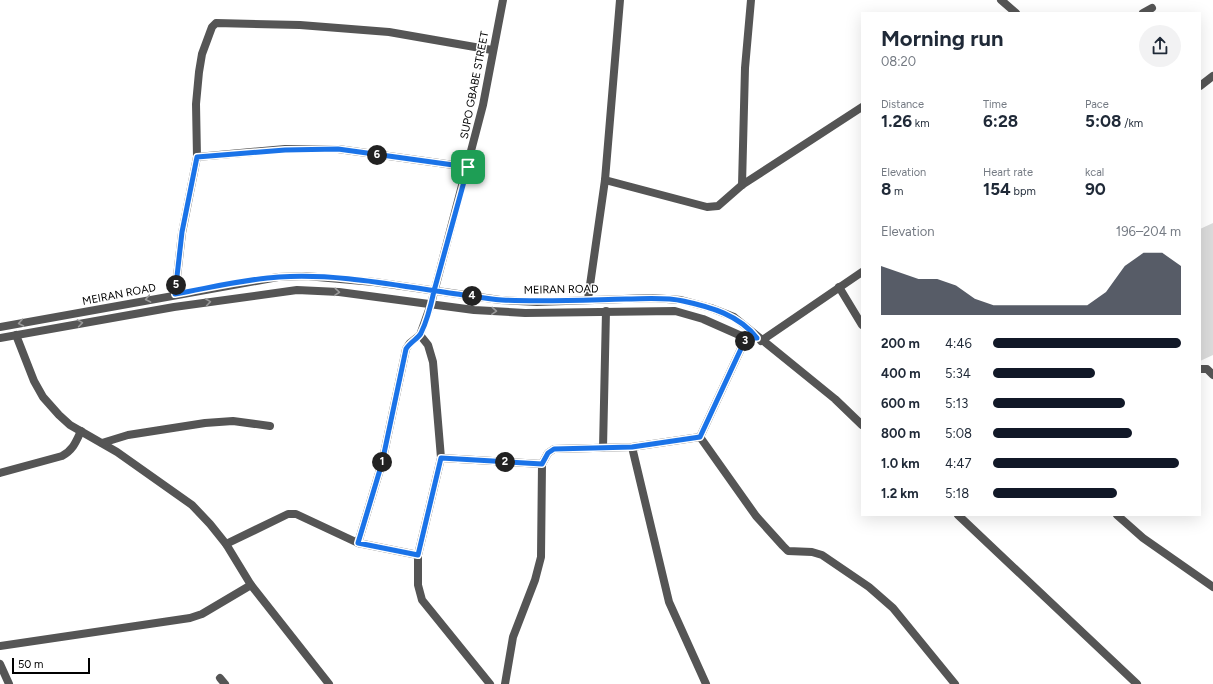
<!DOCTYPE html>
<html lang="en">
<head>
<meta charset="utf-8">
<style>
  body { margin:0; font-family:Figtree,sans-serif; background:#f2f2f3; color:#1f2937; height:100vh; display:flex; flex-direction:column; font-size:15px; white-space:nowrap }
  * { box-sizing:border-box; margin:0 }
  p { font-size:13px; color:#747a83 }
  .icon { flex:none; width:22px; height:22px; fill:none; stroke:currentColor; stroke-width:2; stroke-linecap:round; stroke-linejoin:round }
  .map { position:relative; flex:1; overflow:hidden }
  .panel { position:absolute; left:861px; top:12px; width:340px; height:504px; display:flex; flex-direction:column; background:#fff; border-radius:0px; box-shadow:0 4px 16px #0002 }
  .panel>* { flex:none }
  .scale { position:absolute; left:12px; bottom:10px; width:78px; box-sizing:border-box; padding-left:4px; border:2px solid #000; border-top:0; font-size:11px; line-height:14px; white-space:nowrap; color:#000; -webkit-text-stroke:3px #fff; paint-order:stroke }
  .pin { position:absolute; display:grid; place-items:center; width:34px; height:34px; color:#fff; margin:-17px; border-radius:8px; box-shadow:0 2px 6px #0006 }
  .km { position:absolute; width:20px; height:20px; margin:-10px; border-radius:50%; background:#222; color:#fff; font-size:11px; line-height:20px; text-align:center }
  .round { display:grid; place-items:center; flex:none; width:42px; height:42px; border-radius:21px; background:#f2f2f3 }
  .overview { display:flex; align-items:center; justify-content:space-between; height:68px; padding:0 20px }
  h1 { font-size:22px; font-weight:700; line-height:30px }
  .figures { display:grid; grid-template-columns:repeat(3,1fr); gap:6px; height:68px; padding:4px 20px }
  .figures div { display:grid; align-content:center }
  .figures b { font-size:17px; font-weight:700 }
  .figures small { font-size:11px; font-weight:400 }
  .figures p { font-size:11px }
  .chart { height:112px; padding:8px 20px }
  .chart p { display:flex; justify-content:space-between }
  .chart svg { width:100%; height:72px; margin-top:4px; fill:#111827; opacity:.7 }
  ul { padding:0 20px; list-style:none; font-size:13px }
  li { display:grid; grid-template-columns:64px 48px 1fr; align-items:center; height:30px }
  li i { height:10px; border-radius:5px; background:#111827 }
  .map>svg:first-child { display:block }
</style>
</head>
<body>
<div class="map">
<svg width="1213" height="684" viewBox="0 0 1213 684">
  <rect width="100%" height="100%" fill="#fff"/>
  <path fill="#dcdcdc" d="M1213 223V355L1200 361V229Z"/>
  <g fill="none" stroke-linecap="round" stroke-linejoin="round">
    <g stroke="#555" stroke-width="8">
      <path d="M1001 0 1016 13"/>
      <path d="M1143 13 1152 8"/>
      <path d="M1200 86 1213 76"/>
      <path d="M197 157 285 149H338L468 167"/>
      <path d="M605 180 707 207 718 206 742 185 862 107"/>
      <path d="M742 185 745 68 751 0"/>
      <path d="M839 287 862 325"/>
      <path d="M175 294 182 233 197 157 196 104 199 72 202 54 212 27 216 23 300 25 389 32 492 50"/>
      <path d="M588 299 605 180 620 0"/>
      <path d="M0 327 278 277 306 276 374 282 500 300 537 302 652 298 681 300 711 308 734 317 835 399 862 425"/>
      <path d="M16 335 34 381 43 397 59 415 70 425 117 452 192 505 210 524 226 544 251 585 329 684"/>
      <path d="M420 335 428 345 433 362 441 458 418 555V585L422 600 490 684"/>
      <path d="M0 338 174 307 297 290 339 292 474 310 525 313 675 311 703 319 746 338 757 337"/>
      <path d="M761 341 862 272"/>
      <path d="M1200 369H1207L1213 375"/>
      <path d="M700 437 756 516 783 546 788 551 812 552 822 555 869 587 893 608 955 684"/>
      <path d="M700 437 746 338"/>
      <path d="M102 443 128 435 205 423 233 421 270 426"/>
      <path d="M632 447 669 602 706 684"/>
      <path d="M603 448 606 311"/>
      <path d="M441 458 542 464 548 453 554 449 632 447 700 437"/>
      <path d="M0 473 62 456C73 450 76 442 81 431"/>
      <path d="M958 515 1137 684"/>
      <path d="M1117 515 1143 538 1213 587"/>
      <path d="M358 543 418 555"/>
      <path d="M226 544 288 514H296L358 543 382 463 406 349 410 343 420 335 431 304 483 105 503 0"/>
      <path d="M0 646 190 618 202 614 251 585"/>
      <path d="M0 664 9 684"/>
      <path d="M220 678 225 684"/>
      <path d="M505 684 513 637 535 580 541 557 542 464"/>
    </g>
  </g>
  <defs><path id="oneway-chevron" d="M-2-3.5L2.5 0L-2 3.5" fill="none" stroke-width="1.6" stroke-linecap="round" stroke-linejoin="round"/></defs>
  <g stroke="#999">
    <use href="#oneway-chevron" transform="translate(337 292) rotate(5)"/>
    <use href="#oneway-chevron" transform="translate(148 299) rotate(169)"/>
    <use href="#oneway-chevron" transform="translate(208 302) rotate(-9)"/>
    <use href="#oneway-chevron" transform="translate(494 311) rotate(4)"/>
    <use href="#oneway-chevron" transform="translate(21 323) rotate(169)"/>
    <use href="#oneway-chevron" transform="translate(80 323) rotate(-9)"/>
  </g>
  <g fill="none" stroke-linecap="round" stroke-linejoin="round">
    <g stroke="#fff" stroke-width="8">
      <path id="route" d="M468 167 434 291C431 305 427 321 421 333 419 338 410 342 406 349L382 463 358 543 418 555 441 458 542 464 548 453 554 449 632 447 700 437 746 338H757C739 315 711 307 683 301 665 297 644 299 626 299 584 300 543 302 502 300 487 299 471 296 457 294 398 286 339 273 279 277 244 279 209 288 175 294L182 232 197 157 285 150 338 149 468 167"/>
    </g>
    <use href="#route" stroke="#1a73e8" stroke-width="5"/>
  </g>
  <g text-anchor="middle" stroke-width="3" stroke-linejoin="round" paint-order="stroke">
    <g font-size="11" fill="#000" stroke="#fff">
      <text transform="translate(474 85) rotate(-79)" y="4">SUPO GBABE STREET</text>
      <text transform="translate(561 289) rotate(-1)" y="4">MEIRAN ROAD</text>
      <text transform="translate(119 294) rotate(-11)" y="4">MEIRAN ROAD</text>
    </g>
  </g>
</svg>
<div class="scale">50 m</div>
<div class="pin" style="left:468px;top:167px;background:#1e9e55"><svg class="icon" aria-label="arrive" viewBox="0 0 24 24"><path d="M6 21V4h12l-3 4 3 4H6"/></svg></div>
<b class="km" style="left:382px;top:462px">1</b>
<b class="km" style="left:505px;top:462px">2</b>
<b class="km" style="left:745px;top:341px">3</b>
<b class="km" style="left:472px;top:296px">4</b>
<b class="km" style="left:176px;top:285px">5</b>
<b class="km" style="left:377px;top:155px">6</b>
<section class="panel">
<div class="overview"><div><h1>Morning run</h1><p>08:20</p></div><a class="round"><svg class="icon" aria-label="share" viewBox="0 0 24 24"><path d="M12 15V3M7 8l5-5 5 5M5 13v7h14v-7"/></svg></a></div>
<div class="figures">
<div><p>Distance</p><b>1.26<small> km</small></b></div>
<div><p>Time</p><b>6:28</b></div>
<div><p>Pace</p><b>5:08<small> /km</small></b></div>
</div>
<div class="figures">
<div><p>Elevation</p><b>8<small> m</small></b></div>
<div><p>Heart rate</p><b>154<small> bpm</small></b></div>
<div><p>kcal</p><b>90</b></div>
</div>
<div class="chart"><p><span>Elevation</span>196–204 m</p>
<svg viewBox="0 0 160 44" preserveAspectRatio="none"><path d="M0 44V14L10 18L20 22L30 22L40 26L50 34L60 38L70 38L80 38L90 38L100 38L110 38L120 30L130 14L140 6L150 6L160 14V44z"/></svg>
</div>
<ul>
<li><b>200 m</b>4:46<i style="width:100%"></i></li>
<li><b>400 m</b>5:34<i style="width:54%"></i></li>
<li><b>600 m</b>5:13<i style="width:70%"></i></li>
<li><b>800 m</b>5:08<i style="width:74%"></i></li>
<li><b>1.0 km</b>4:47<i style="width:99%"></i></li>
<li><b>1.2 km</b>5:18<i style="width:66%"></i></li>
</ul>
</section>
</div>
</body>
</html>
